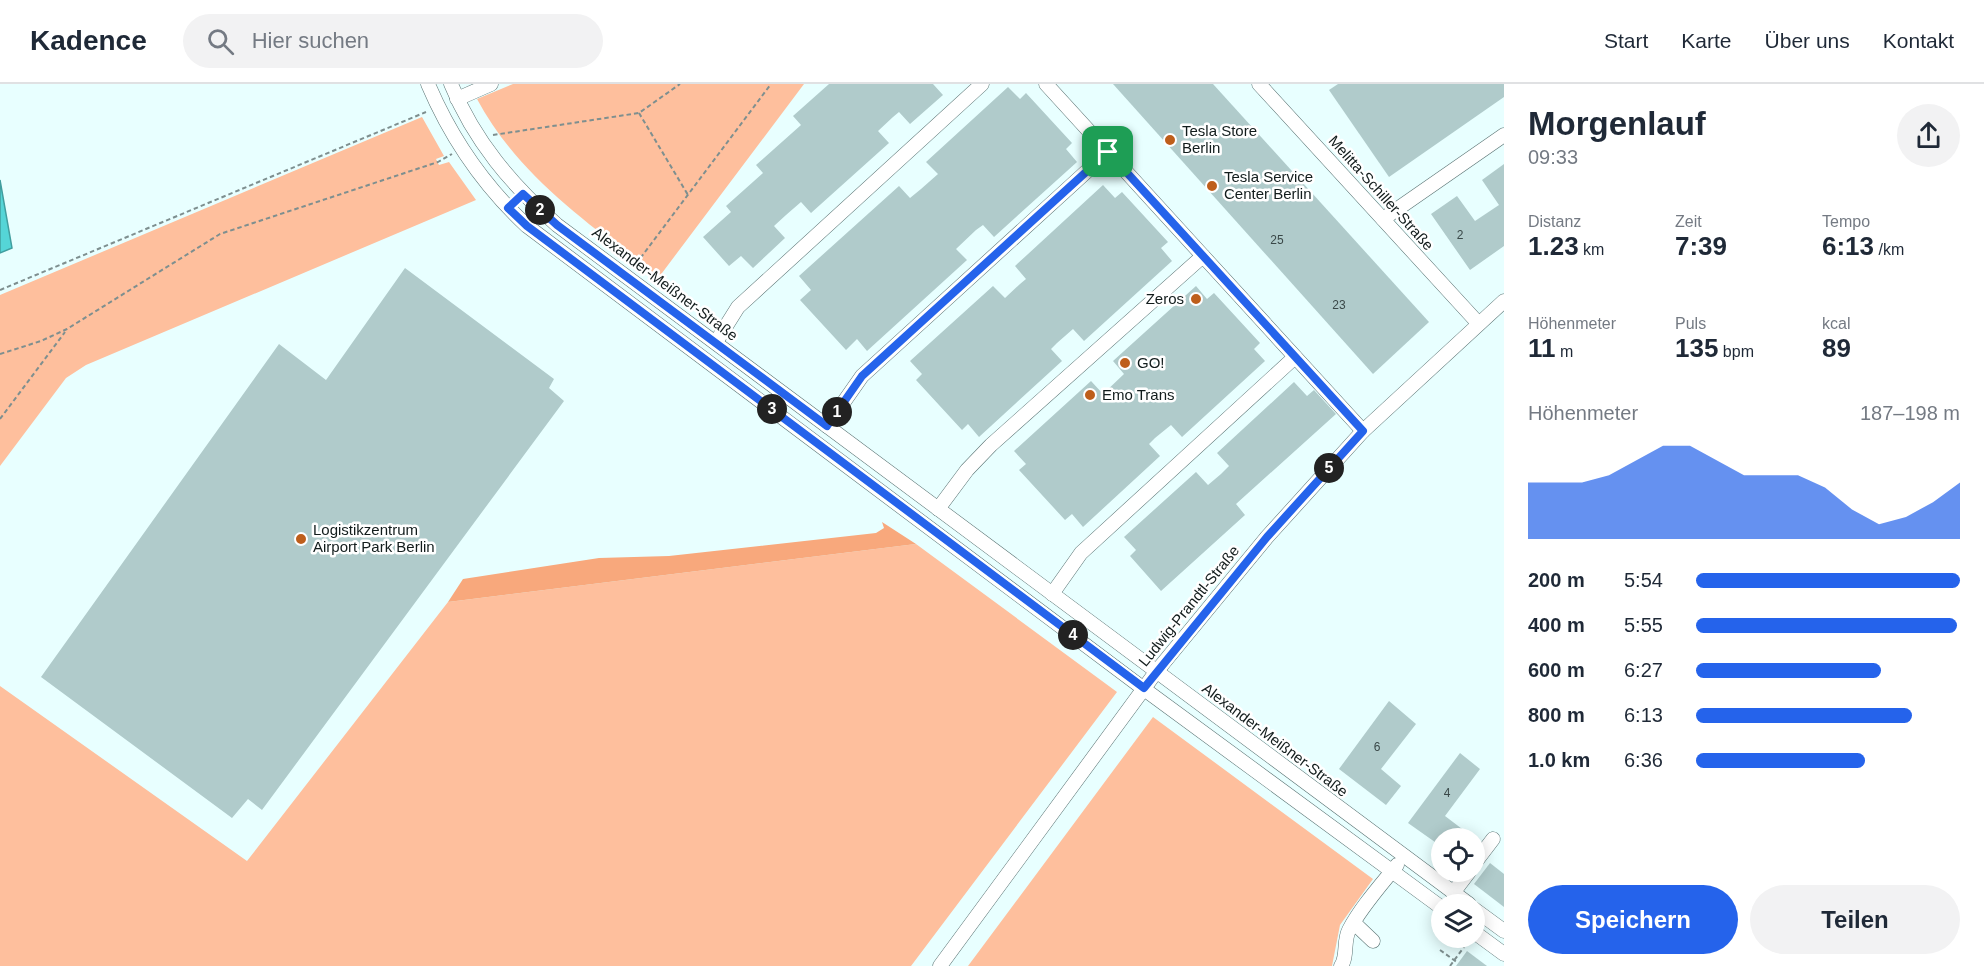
<!DOCTYPE html>
<html lang="de">
<head>
<meta charset="utf-8">
<style>
  body { margin:0; font-family:Arial,sans-serif; background:#f2f2f3; color:#1f2937; height:100vh; display:flex; flex-direction:column; font-size:22px; white-space:nowrap }
  * { box-sizing:border-box; margin:0 }
  p { font-size:20px; color:#747a83 }
  .icon { flex:none; width:33px; height:33px; fill:none; stroke:currentColor; stroke-width:2; stroke-linecap:round; stroke-linejoin:round }
  .map { position:relative; flex:1; overflow:hidden }
  .panel { display:flex; flex-direction:column; background:#fff; width:480px }
  .panel>* { flex:none }
  .tools { position:absolute; left:1431px; top:744px; display:grid; gap:12px }
  .tools a { display:grid; place-items:center; width:54px; height:54px; border-radius:50%; background:#fff; box-shadow:0 3px 15px #0003; font-size:30px }
  .pin { position:absolute; display:grid; place-items:center; width:51px; height:51px; color:#fff; margin:-26px; border-radius:12px; box-shadow:0 3px 9px #0006 }
  .km { position:absolute; width:30px; height:30px; margin:-15px; border-radius:50%; background:#222; color:#fff; font-size:16px; line-height:30px; text-align:center }
  .round { display:grid; place-items:center; flex:none; width:63px; height:63px; border-radius:32px; background:#f2f2f3 }
  .overview { display:flex; align-items:center; justify-content:space-between; height:102px; padding:0 24px }
  h1 { font-size:33px; font-weight:700; line-height:45px }
  .metrics { display:grid; grid-template-columns:repeat(3,1fr); gap:9px; height:102px; padding:6px 24px }
  .metrics div { display:grid; align-content:center }
  .metrics b { font-size:26px; font-weight:700 }
  .metrics small { font-size:16px; font-weight:400 }
  .metrics p { font-size:16px }
  .chart { height:168px; padding:12px 24px }
  .chart p { display:flex; justify-content:space-between }
  .chart svg { width:100%; height:108px; margin-top:6px; fill:#2563eb; opacity:.7 }
  .primary-button { display:flex; gap:12px; margin-top:auto; padding:12px 24px }
  .primary-button a { flex:1; height:69px; border-radius:36px; background:#2563eb; color:#fff; font-size:24px; font-weight:700; line-height:69px; text-align:center }
  .primary-button a+a { background:#f2f2f3; color:#1f2937 }
  ul { padding:0 24px; list-style:none; font-size:20px }
  li { display:grid; grid-template-columns:96px 72px 1fr; align-items:center; height:45px }
  li i { height:15px; border-radius:8px; background:#2563eb }
  header { display:flex; align-items:center; gap:36px; box-sizing:border-box; height:84px; padding:0 30px; background:#fff; border-bottom:2px solid #e0e1e3 }
  header strong { font-size:28px }
  nav { display:flex; gap:33px; margin-inline-start:auto; font-size:21px }
  .search { width:420px; height:54px; background:#f2f2f3; display:flex; align-items:center; gap:15px; box-sizing:border-box; padding:0 21px; border-radius:33px; color:#747a83; font-size:22px }
  main { display:flex; flex:1; min-height:0 }
  .map>svg:first-child { display:block }
</style>
</head>
<body>
<header>
<strong>Kadence</strong>
<div class="search"><svg class="icon" aria-label="search" viewBox="0 0 24 24"><circle cx="10" cy="10" r="6"/><path d="M15 15l6 6"/></svg>Hier suchen</div>
<nav><a>Start</a><a>Karte</a><a>Über uns</a><a>Kontakt</a></nav>
</header>
<main>
<div class="map">
<svg width="1504" height="882" viewBox="0 0 1504 882">
  <rect width="100%" height="100%" fill="#e8ffff"/>
  <g fill="#febf9d">
    <path d="M513 0H804L659 193C591 142 518 92 477 15Z"/>
    <path d="M422 33 444 72 436 75 439 81 449 78 476 116 86 281 66 294 0 382V211Z"/>
    <path d="M916 460 1117 608 911 882H0V602L247 777 448 518Z"/>
    <path d="M1153 633 1373 795 1340 841 1332 882H968Z"/>
  </g>
  <path fill="#f8a87c" d="M882 438 916 460 448 518 463 495 599 474 669 472 876 449 884 444Z"/>
  <path fill="#55d5d7" stroke="#419e9f" stroke-width="1.5" d="M0 96 12 164 0 169Z"/>
  <g fill="#b0cbcb">
    <path d="M829 0H933L943 11 910 40 899 28 893 33 878 47 889 59 811 129 801 118 786 131 774 142 785 154 753 184 741 172 729 182 703 153 731 128 726 122 763 89 756 81 801 41 793 32Z"/>
    <path d="M1113 0H1213L1429 238 1373 290Z"/>
    <path d="M1338 0H1504V13L1389 93 1329 6Z"/>
    <path d="M1008 3 1020 15 1026 9 1072 59 1066 65 1077 78 994 153 983 141 976 146 956 165 967 176 867 267 857 255 846 266 800 216 811 206 799 192 899 102 910 114 921 105 938 90 926 78Z"/>
    <path d="M1504 80V162L1470 186 1431 130 1457 112 1475 137 1499 121 1482 96Z"/>
    <path d="M1103 101 1115 114 1122 108 1168 158 1161 164 1172 177 1084 257 1073 245 1057 259 1051 265 1062 277 979 353 968 340 962 346 916 296 922 290 910 277 993 202 1005 214 1020 200 1026 195 1015 182Z"/>
    <path d="M405 184 554 295 549 304 564 317 262 726 248 715 232 734 41 593 279 260 326 296Z"/>
    <path d="M1196 202 1207 215 1214 209 1260 259 1254 265 1265 277 1182 353 1171 341 1155 354 1149 360 1160 372 1083 443 1072 430 1065 436 1019 386 1026 380 1014 367 1091 297 1103 310 1124 290 1113 277Z"/>
    <path d="M1294 298 1307 312 1314 306 1336 330 1236 420 1245 431 1161 507 1130 472 1136 466 1124 453 1196 388 1208 401 1221 390 1229 382 1217 369Z"/>
    <path d="M1389 617 1416 640 1381 685 1401 702 1386 721 1339 685Z"/>
    <path d="M1460 669 1480 685 1445 732 1474 754H1442V763L1408 739Z"/>
    <path d="M1490 779 1504 790V823L1474 800Z"/>
    <path d="M1467 867 1487 882H1456Z"/>
  </g>
  <g fill="none" stroke-linecap="round" stroke-linejoin="round">
    <g stroke="#597272" stroke-width="15">
      <g id="minor">
        <path d="M428 0C451 54 484 102 527 142L1144 605 1442 824"/>
        <path d="M451 0C474 57 512 101 557 141L1469 820"/>
        <path d="M1046 0 1203 172"/>
        <path d="M1259 0 1478 239"/>
        <path d="M457 15 491 0"/>
        <path d="M1383 135 1504 51"/>
        <path d="M716 258 738 223 982 0"/>
        <path d="M827 342 862 292 1108 68"/>
        <path d="M938 425 967 386 991 361 1203 172 1363 347"/>
        <path d="M1052 510 1081 469 1295 273"/>
        <path d="M1474 780 1493 755"/>
        <path d="M1453 809 1469 788"/>
        <path d="M1474 825 1504 847"/>
        <path d="M1354 839 1373 857"/>
        <path d="M1474 848 1504 870"/>
        <path d="M940 882 1156 588 1267 453 1363 347 1504 217"/>
        <path d="M1341 882C1348 872 1343 858 1349 846 1361 823 1381 801 1397 781"/>
      </g>
    </g>
    <g stroke="#7e8f8f" stroke-width="2" stroke-dasharray="4.5 3" stroke-linecap="butt">
      <path d="M639 29 688 111"/>
      <path d="M493 51 639 29 680 0"/>
      <path d="M636 180 771 0"/>
      <path d="M0 206 426 28"/>
      <path d="M0 270 41 257 67 245 220 150 438 78 452 70"/>
      <path d="M0 335 65 248"/>
      <path d="M1434 836 1442 841"/>
      <path d="M1458 854 1465 859"/>
      <path d="M1440 866 1458 879"/>
      <path d="M1450 882 1464 863"/>
    </g>
    <use href="#minor" stroke="#fff" stroke-width="14"/>
  </g>
  <g fill="none" stroke-linecap="round" stroke-linejoin="round">
    <g stroke="#fff" stroke-width="12">
      <path id="route" d="M1108 68 1363 347 1267 453 1144 604 527 142 508 124 523 110 557 141 827 342 862 292Z"/>
    </g>
    <use href="#route" stroke="#2563eb" stroke-width="8"/>
  </g>
  <g fill="#be5e1b" stroke="#fff" stroke-width="2">
    <circle cx="1170" cy="56" r="6"/>
    <circle cx="1212" cy="102" r="6"/>
    <circle cx="1196" cy="215" r="6"/>
    <circle cx="1125" cy="279" r="6"/>
    <circle cx="1090" cy="311" r="6"/>
    <circle cx="301" cy="455" r="6"/>
  </g>
  <g text-anchor="middle" stroke-width="5" stroke-linejoin="round" paint-order="stroke">
    <g font-size="12" fill="#3a4848">
      <text x="1460" y="155">2</text>
      <text x="1277" y="160">25</text>
      <text x="1339" y="225">23</text>
      <text x="1377" y="667">6</text>
      <text x="1447" y="713">4</text>
    </g>
    <g font-size="15" fill="#121c1c" stroke="#fff" text-anchor="start">
      <text x="1182" y="52">Tesla Store<tspan x="1182" dy="17">Berlin</tspan></text>
      <text x="1224" y="98">Tesla Service<tspan x="1224" dy="17">Center Berlin</tspan></text>
      <text x="1184" y="220" text-anchor="end">Zeros</text>
      <text x="1137" y="284">GO!</text>
      <text x="1102" y="316">Emo Trans</text>
      <text x="313" y="451">Logistikzentrum<tspan x="313" dy="17">Airport Park Berlin</tspan></text>
    </g>
    <g font-size="15" fill="#121c1c" stroke="#fff">
      <text transform="translate(1381 109) rotate(48)" y="5">Melitta-Schiller-Straße</text>
      <text transform="translate(665 200) rotate(37)" y="5">Alexander-Meißner-Straße</text>
      <text transform="translate(1189 522) rotate(-51)" y="5">Ludwig-Prandtl-Straße</text>
      <text transform="translate(1275 656) rotate(37)" y="5">Alexander-Meißner-Straße</text>
    </g>
  </g>
</svg>
<div class="tools">
<a><svg class="icon" aria-label="locate" viewBox="0 0 24 24"><circle cx="12" cy="12" r="6"/><path d="M12 2v4M12 18v4M2 12h4M18 12h4"/></svg></a>
<a><svg class="icon" aria-label="layers" viewBox="0 0 24 24"><path d="M12 4l9 5-9 5-9-5zM3 14l9 5 9-5"/></svg></a>
</div>
<div class="pin" style="left:1108px;top:68px;background:#1e9e55"><svg class="icon" aria-label="arrive" viewBox="0 0 24 24"><path d="M6 21V4h12l-3 4 3 4H6"/></svg></div>
<b class="km" style="left:837px;top:328px">1</b>
<b class="km" style="left:540px;top:126px">2</b>
<b class="km" style="left:772px;top:325px">3</b>
<b class="km" style="left:1073px;top:551px">4</b>
<b class="km" style="left:1329px;top:384px">5</b>
</div>
<section class="panel">
<div class="overview"><div><h1>Morgenlauf</h1><p>09:33</p></div><a class="round"><svg class="icon" aria-label="share" viewBox="0 0 24 24"><path d="M12 15V3M7 8l5-5 5 5M5 13v7h14v-7"/></svg></a></div>
<div class="metrics">
<div><p>Distanz</p><b>1.23<small> km</small></b></div>
<div><p>Zeit</p><b>7:39</b></div>
<div><p>Tempo</p><b>6:13<small> /km</small></b></div>
</div>
<div class="metrics">
<div><p>Höhenmeter</p><b>11<small> m</small></b></div>
<div><p>Puls</p><b>135<small> bpm</small></b></div>
<div><p>kcal</p><b>89</b></div>
</div>
<div class="chart"><p><span>Höhenmeter</span>187–198 m</p>
<svg viewBox="0 0 160 44" preserveAspectRatio="none"><path d="M0 44V21L10 21L20 21L30 18L40 12L50 6L60 6L70 12L80 18L90 18L100 18L110 23L120 32L130 38L140 35L150 29L160 21V44z"/></svg>
</div>
<ul>
<li><b>200 m</b>5:54<i style="width:100%"></i></li>
<li><b>400 m</b>5:55<i style="width:99%"></i></li>
<li><b>600 m</b>6:27<i style="width:70%"></i></li>
<li><b>800 m</b>6:13<i style="width:82%"></i></li>
<li><b>1.0 km</b>6:36<i style="width:64%"></i></li>
</ul>
<div class="primary-button"><a>Speichern</a><a>Teilen</a></div>
</section>
</main>
</body>
</html>
